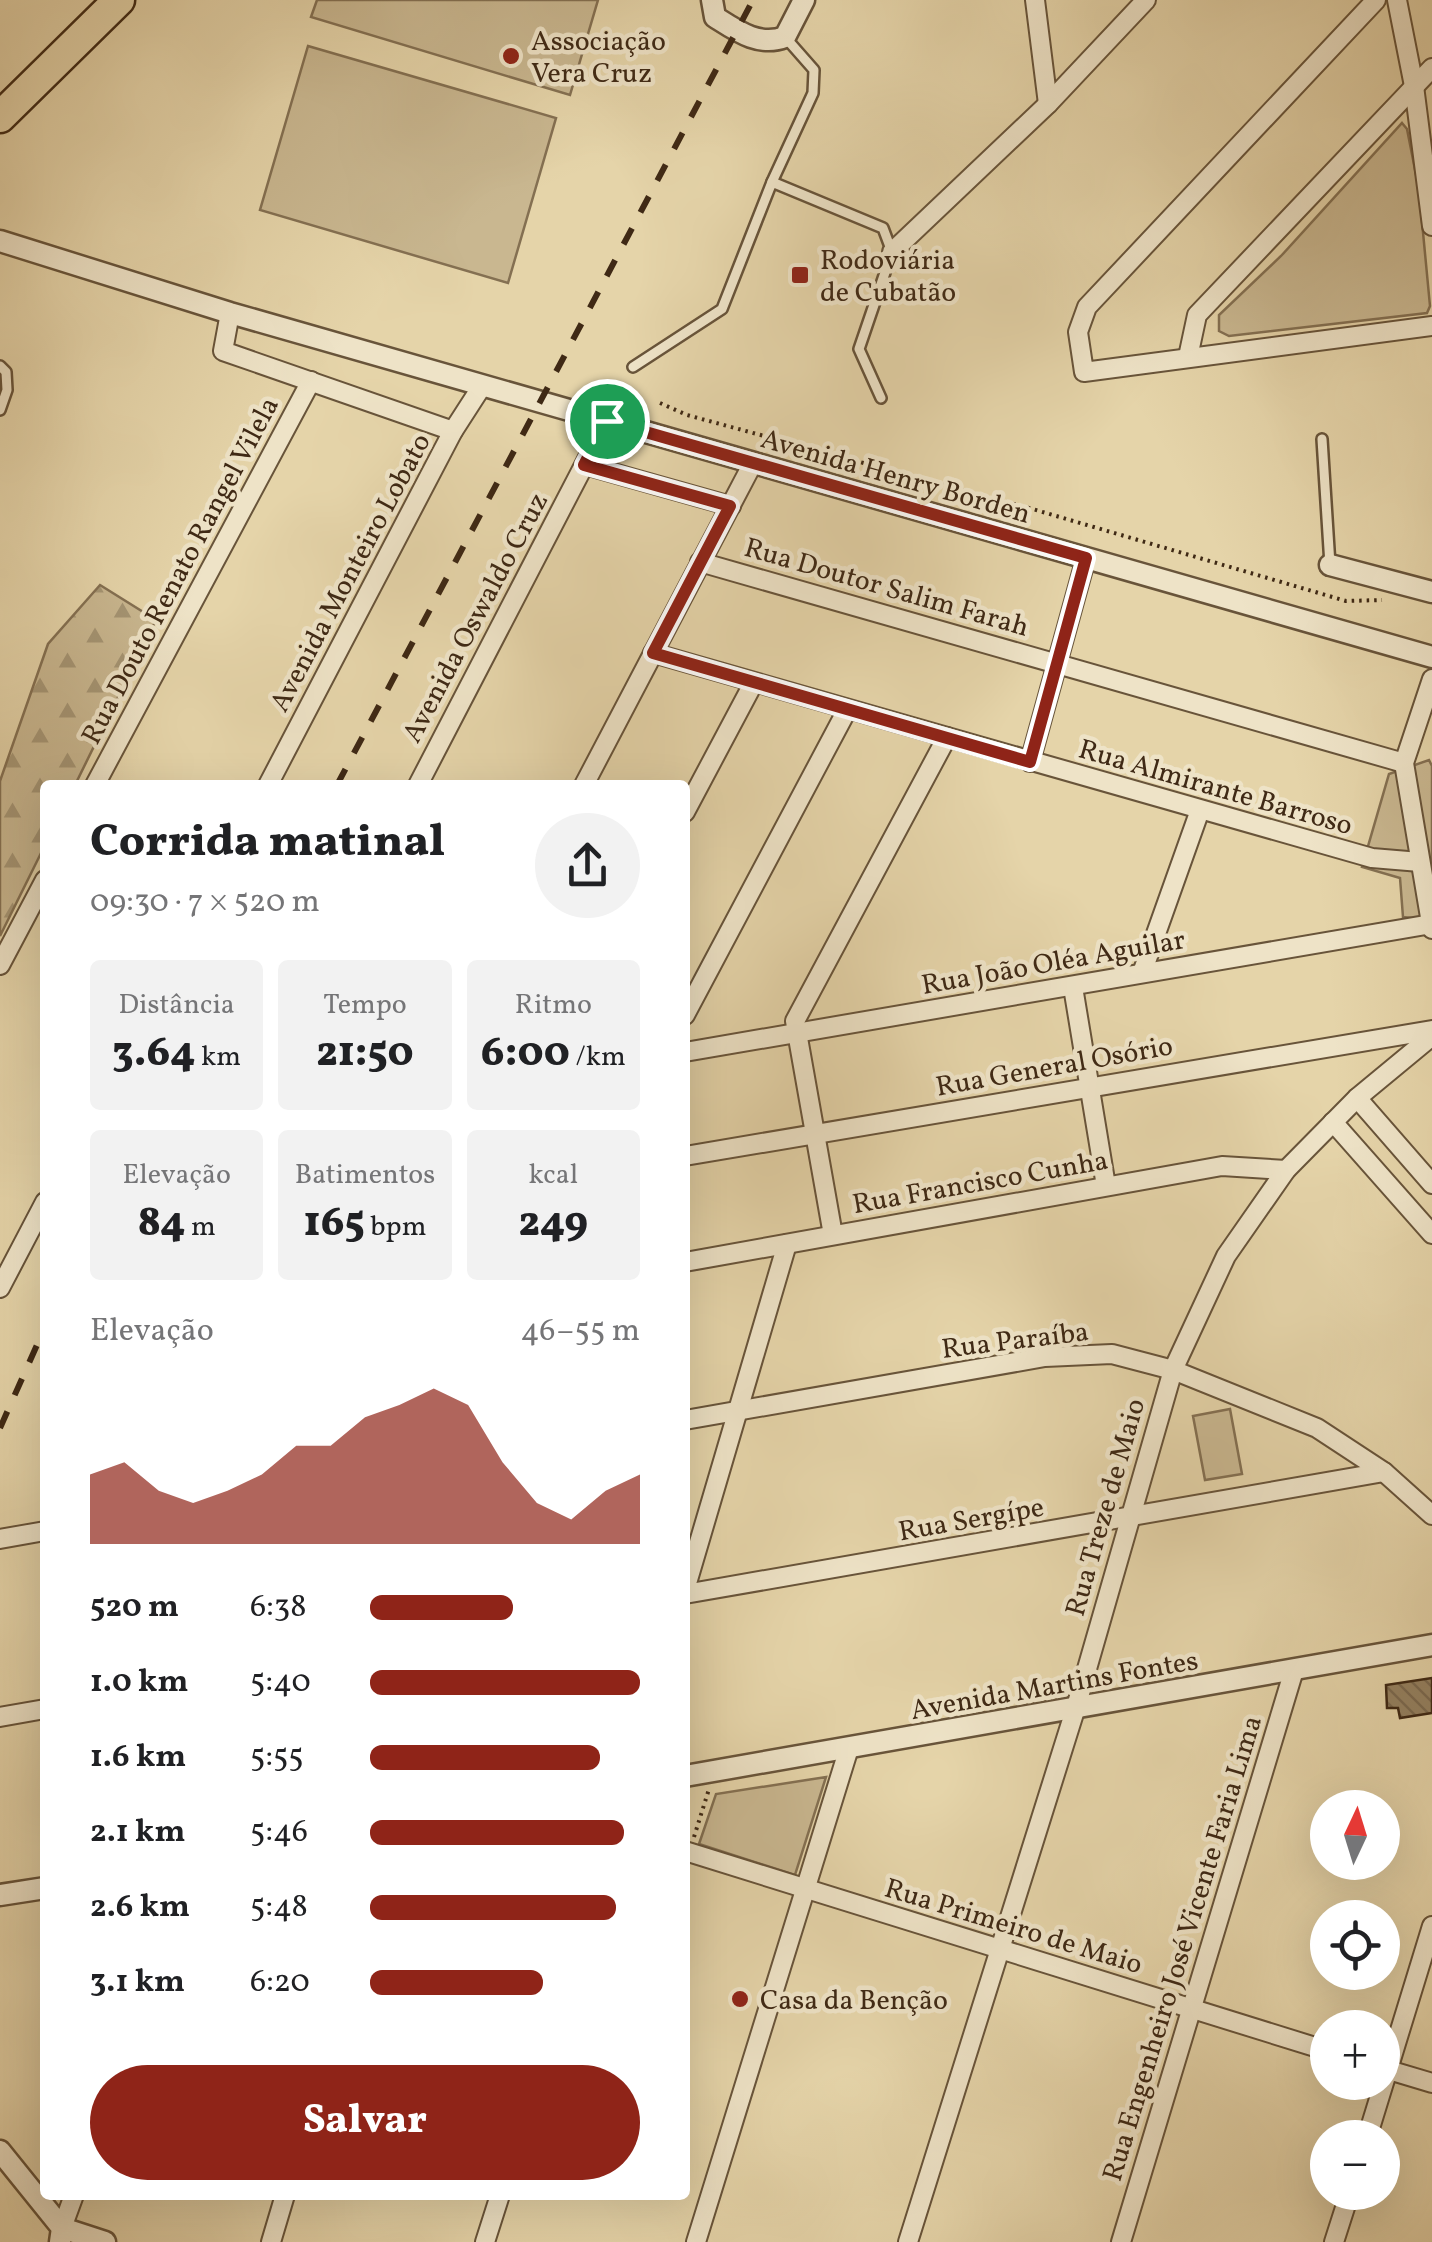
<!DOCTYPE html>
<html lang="pt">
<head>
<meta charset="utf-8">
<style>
  body { margin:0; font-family:Vollkorn,serif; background:#f2f2f2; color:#202124; height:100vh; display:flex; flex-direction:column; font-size:38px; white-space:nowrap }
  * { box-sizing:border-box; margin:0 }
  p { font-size:32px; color:#757577 }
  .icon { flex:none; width:55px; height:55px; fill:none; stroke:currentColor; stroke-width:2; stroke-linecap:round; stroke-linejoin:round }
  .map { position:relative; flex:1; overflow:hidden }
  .side { position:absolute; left:40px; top:780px; width:650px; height:1420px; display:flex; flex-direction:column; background:#fff; border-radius:10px; box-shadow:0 10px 40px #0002 }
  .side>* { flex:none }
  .needle { width:65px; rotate:4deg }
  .controls { position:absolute; left:1310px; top:1790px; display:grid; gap:20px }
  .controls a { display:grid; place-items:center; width:90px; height:90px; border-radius:50%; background:#fff; box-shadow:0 10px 40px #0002; font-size:50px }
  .pin { position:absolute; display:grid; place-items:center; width:85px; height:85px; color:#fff; margin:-42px; border:5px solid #fff; border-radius:50%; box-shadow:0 2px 10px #0007 }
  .round { display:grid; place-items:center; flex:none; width:105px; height:105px; border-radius:52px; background:#f2f2f2 }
  .headline { display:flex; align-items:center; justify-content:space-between; height:170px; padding:0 50px }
  h1 { font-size:45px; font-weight:800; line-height:75px }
  .figures { display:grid; grid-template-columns:repeat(3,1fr); gap:15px; height:170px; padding:10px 50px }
  .figures div { display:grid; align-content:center; border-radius:10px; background:#f2f2f2; text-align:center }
  .figures b { font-size:42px; font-weight:800 }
  .figures small { font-size:28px; font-weight:400 }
  .figures p { font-size:28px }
  .chart { height:280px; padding:20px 50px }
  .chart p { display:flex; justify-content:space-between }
  .chart svg { width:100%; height:180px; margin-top:10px; fill:#8f2418; opacity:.7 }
  .action { display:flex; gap:20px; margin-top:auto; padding:20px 50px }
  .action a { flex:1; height:115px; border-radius:60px; background:#8f2418; color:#fff; font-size:40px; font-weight:800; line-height:115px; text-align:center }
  ul { padding:0 50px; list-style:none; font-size:32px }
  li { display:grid; grid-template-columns:160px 120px 1fr; align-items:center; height:75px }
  li i { height:25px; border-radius:12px; background:#8f2418 }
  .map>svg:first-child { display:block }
</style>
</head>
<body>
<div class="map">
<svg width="1432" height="2242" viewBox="0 0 1432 2242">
  <defs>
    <pattern id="forest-firs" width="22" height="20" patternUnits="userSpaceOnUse" patternTransform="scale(2.5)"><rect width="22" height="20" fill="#c9b790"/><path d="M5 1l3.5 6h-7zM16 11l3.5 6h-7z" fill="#a59574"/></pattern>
    <pattern id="building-back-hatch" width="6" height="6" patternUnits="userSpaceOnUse" patternTransform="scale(2.5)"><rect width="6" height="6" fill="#958262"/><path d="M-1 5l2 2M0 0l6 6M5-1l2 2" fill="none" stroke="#7b6a50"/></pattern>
  </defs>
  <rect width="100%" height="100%" fill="#e5d4a9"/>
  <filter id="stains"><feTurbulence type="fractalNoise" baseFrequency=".002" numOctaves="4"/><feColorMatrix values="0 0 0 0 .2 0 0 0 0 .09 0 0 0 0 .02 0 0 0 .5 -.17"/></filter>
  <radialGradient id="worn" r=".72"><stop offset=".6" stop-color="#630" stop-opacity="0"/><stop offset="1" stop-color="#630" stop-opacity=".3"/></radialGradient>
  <g fill="#c9b790" stroke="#847052" stroke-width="2.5">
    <path d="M317 0H598L570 95 311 17Z"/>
    <path d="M308 46 556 118 508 283 260 210Z"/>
    <path d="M1402 123 1407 129 1419 190 1430 306 1427 313 1229 336 1219 331V315L1281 256Z"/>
    <path d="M1429 760 1432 766V920L1403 917 1400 878 1362 867 1389 774Z"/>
    <path d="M1230 1409 1242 1474 1205 1480 1193 1416Z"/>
    <path d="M826 1777 795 1875 699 1844 716 1794Z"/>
  </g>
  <path fill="url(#forest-firs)" stroke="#847052" stroke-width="2.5" d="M100 585 156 620 75 785H45V845L0 936V781L48 644Z"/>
  <path fill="url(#building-back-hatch)" stroke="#3f2915" stroke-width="2.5" d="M1432 1678V1713L1400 1718 1398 1708H1387L1386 1685Z"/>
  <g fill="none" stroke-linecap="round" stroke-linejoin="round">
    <g stroke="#68543a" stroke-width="14">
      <g id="service">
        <path d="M772 182 813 93 814 70 785 37"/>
        <path d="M0 366 6 372 7 390 0 410"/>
        <path d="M633 367 722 309 772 182 883 228 892 252 859 349 881 398"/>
        <path d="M1322 439 1330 565"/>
      </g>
    </g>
    <g stroke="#68543a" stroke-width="22">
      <g id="minor">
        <path d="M1035 0 1048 104"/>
        <path d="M1376 0 1087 307 1078 332 1084 372 1432 326"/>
        <path d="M1397 0 1414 86 1432 226"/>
        <path d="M892 252 1048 104 1146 0"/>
        <path d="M230 313 223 351 453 431"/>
        <path d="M1188 357 1197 315 1432 68"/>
        <path d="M585 465 731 506"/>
        <path d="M700 562 1404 763"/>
        <path d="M653 653 1372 858 1420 862"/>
        <path d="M1432 679 1404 763 1432 929"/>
        <path d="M1030 762 1086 558"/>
        <path d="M95 785 311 381"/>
        <path d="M268 785 453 431 482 386"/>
        <path d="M418 785 607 421"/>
        <path d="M584 785 753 463"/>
        <path d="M685 812 753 684"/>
        <path d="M0 965 45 880"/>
        <path d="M1142 973 1200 810"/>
        <path d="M1073 987 1106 1186"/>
        <path d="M685 1015 847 710"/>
        <path d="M685 1052 1431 924"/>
        <path d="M1357 1098 1432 1184"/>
        <path d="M1333 1122 1432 1234"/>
        <path d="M685 1156 1432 1030"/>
        <path d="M833 1235 795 1021 947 737"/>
        <path d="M685 1262 1222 1166 1286 1170"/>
        <path d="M0 1288 45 1202"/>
        <path d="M685 1420 1045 1357 1112 1354 1173 1370 1317 1428 1384 1472 1432 1515"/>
        <path d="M0 1539 45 1531"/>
        <path d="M685 1590 787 1244"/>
        <path d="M685 1594 1384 1472"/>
        <path d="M0 1717 45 1709"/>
        <path d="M685 1851 1328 2051"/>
        <path d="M1382 2068 1432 2083"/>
        <path d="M1367 2138 1432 1926"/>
        <path d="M62 2228 74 2195"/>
        <path d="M271 2242 285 2195"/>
        <path d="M485 2242 500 2195"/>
        <path d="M696 2242 849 1748"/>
        <path d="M908 2242 1076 1707 1173 1370 1226 1256 1286 1170 1357 1098 1432 1036"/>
        <path d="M1121 2242 1294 1670"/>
        <path d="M1334 2242 1350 2192"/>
      </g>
    </g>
    <g stroke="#68543a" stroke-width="25">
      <g id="tertiary">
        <path d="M712 0 715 17C737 31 759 47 785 37L804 0"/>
        <path d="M0 241 230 313 1432 657"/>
        <path d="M1330 565 1432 592"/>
        <path d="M685 1776 1432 1645"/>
        <path d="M0 1895 45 1888"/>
        <path d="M0 2151 62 2228 60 2242"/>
        <path d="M62 2228 105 2242"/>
      </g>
    </g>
    <g stroke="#3f2915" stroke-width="35">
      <path id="motorway" d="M0 117 119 0"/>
    </g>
    <g stroke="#3f2915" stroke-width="4" stroke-dasharray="2.5 5" stroke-linecap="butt">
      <path d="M660 403 687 415 1029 508 1346 601 1382 600"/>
      <path d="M694 1837 709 1789"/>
    </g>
    <use href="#service" stroke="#eee3c7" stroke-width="9"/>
    <use href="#minor" stroke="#eee3c7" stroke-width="18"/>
    <use href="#tertiary" stroke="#eee3c7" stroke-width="20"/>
    <use href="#motorway" stroke="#e5d4a9" stroke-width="30"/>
    <g stroke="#3f2915" stroke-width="6" stroke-dasharray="18 18" stroke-linecap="butt">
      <path d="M337 785 753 0"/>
      <path d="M0 1428 45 1327"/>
    </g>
  </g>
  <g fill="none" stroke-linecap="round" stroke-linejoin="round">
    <g stroke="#fff" stroke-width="20">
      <path id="route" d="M607 421 1086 558 1030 762 653 653 730 506 584 465Z"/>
    </g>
    <use href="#route" stroke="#8f2418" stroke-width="12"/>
  </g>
  <g fill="#8f2418" stroke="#eee3c7" stroke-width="4">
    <circle cx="511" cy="56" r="10"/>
    <rect x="790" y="265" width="20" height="20" rx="5"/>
    <circle cx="740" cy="1999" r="10"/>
  </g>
  <g text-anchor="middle" stroke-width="9" stroke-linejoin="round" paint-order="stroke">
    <g font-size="28" fill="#3f2915" stroke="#eee3c7" text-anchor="start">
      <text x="531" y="50">Associação<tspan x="531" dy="32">Vera Cruz</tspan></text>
      <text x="820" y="269">Rodoviária<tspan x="820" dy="32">de Cubatão</tspan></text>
      <text x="760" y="2009">Casa da Benção</text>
    </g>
    <g font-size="28" fill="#3f2915" stroke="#eee3c7">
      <text transform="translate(896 475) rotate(16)" y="10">Avenida Henry Borden</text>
      <text transform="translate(179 570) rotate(-62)" y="10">Rua Douto Renato Rangel Vilela</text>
      <text transform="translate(349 572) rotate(-62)" y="10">Avenida Monteiro Lobato</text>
      <text transform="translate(887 586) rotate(16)" y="10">Rua Doutor Salim Farah</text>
      <text transform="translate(474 617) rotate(-62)" y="10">Avenida Oswaldo Cruz</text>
      <text transform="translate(1216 786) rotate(16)" y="10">Rua Almirante Barroso</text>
      <text transform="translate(1053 961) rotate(-10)" y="10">Rua João Oléa Aguilar</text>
      <text transform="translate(1054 1065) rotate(-10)" y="10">Rua General Osório</text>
      <text transform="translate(980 1181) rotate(-10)" y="10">Rua Francisco Cunha</text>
      <text transform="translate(1015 1339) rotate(-7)" y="10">Rua Paraíba</text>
      <text transform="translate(1104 1507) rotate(-74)" y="10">Rua Treze de Maio</text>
      <text transform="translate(971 1518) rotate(-10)" y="10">Rua Sergípe</text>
      <text transform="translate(1054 1684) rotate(-10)" y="10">Avenida Martins Fontes</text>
      <text transform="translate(1014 1925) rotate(17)" y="10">Rua Primeiro de Maio</text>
      <text transform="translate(1181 1948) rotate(-73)" y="10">Rua Engenheiro José Vicente Faria Lima</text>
    </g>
  </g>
  <rect width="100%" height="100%" filter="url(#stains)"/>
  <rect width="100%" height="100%" fill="url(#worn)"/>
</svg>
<div class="controls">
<a><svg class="needle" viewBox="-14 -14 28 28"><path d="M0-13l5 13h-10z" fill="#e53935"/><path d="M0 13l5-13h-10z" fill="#757577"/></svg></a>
<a><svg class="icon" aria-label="locate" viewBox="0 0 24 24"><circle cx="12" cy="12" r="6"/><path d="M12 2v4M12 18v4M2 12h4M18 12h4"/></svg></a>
<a>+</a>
<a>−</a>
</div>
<div class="pin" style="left:607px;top:421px;background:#1e9e55"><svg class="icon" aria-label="arrive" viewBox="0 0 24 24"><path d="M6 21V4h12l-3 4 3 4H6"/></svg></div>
<section class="side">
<div class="headline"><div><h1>Corrida matinal</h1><p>09:30 · 7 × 520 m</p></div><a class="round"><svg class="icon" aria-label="share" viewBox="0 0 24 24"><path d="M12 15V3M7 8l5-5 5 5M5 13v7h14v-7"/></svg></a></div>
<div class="figures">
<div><p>Distância</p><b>3.64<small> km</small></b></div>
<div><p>Tempo</p><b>21:50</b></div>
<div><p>Ritmo</p><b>6:00<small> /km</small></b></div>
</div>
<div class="figures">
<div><p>Elevação</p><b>84<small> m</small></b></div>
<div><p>Batimentos</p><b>165<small> bpm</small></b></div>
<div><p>kcal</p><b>249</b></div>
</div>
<div class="chart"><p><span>Elevação</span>46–55 m</p>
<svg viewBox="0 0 160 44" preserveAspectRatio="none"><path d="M0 44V27L10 24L20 31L30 34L40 31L50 27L60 20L70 20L80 13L90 10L100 6L110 10L120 24L130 34L140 38L150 31L160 27V44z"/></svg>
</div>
<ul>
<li><b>520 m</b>6:38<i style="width:53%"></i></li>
<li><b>1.0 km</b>5:40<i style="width:100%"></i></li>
<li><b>1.6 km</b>5:55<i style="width:85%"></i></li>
<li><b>2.1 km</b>5:46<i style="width:94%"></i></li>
<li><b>2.6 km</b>5:48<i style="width:91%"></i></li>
<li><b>3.1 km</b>6:20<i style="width:64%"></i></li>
</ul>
<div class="action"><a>Salvar</a></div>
</section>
</div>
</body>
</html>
